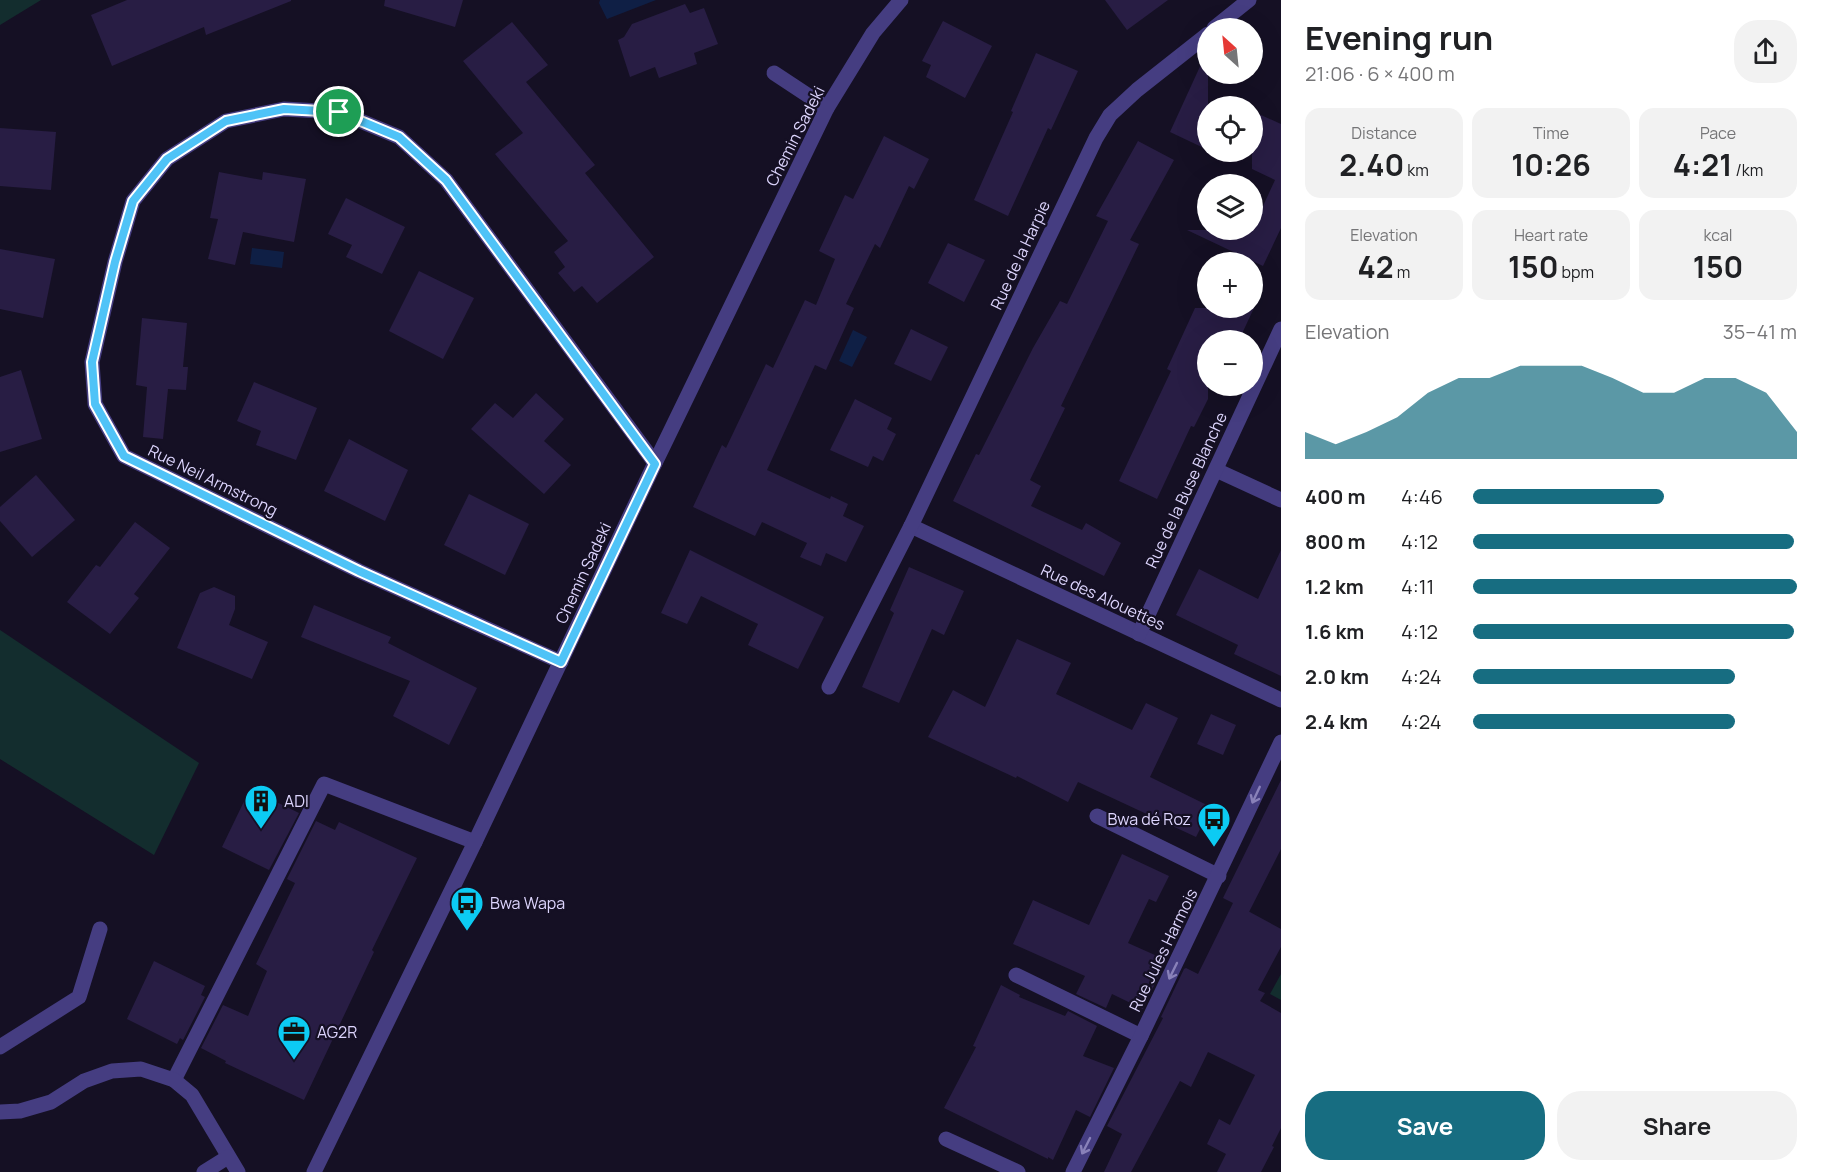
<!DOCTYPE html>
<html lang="en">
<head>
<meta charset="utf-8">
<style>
  body { margin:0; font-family:Manrope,sans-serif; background:#f2f2f2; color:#202124; height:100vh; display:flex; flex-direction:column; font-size:22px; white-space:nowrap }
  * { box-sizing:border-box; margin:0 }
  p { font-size:20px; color:#757577 }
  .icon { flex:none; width:33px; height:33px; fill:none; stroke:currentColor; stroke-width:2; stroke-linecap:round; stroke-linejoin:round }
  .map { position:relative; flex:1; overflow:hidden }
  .details { display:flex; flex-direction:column; background:#fff; width:540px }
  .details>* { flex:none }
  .needle { width:39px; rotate:333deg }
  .controls { position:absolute; left:1197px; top:18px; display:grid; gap:12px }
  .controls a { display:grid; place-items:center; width:66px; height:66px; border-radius:50%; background:#fff; box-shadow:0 6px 24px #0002; font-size:30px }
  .pin { position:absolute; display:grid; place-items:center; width:51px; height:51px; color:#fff; margin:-26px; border:3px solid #fff; border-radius:50%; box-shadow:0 2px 6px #0007 }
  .round { display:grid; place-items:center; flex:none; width:63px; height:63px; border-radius:24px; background:#f2f2f2 }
  .head { display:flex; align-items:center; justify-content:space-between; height:102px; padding:0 24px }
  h1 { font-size:33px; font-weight:700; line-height:45px }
  .metrics { display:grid; grid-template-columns:repeat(3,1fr); gap:9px; height:102px; padding:6px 24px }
  .metrics div { display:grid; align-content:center; border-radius:15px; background:#f2f2f2; text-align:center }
  .metrics b { font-size:30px; font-weight:700 }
  .metrics small { font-size:16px; font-weight:400 }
  .metrics p { font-size:16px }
  .chart { height:168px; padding:12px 24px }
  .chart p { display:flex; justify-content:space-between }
  .chart svg { width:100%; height:108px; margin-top:6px; fill:#176d81; opacity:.7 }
  .cta { display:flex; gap:12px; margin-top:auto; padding:12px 24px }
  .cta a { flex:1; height:69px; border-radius:24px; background:#176d81; color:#fff; font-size:24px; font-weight:700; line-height:69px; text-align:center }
  .cta a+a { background:#f2f2f2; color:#202124 }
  ul { padding:0 24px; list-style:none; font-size:20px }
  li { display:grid; grid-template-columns:96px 72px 1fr; align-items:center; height:45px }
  li i { height:15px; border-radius:8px; background:#176d81 }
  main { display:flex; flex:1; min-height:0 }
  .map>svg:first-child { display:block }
</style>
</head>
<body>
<main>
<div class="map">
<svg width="1281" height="1172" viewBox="0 0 1281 1172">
  <rect width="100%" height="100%" fill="#151024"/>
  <g fill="#132d2e">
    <path d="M0 0H41L0 25Z"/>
    <path d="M0 630 199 763 154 855 0 759Z"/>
    <path d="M1281 974V1000L1270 994Z"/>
  </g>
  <g fill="#0f1f45">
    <path d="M600 0H656L607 19 599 3Z"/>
    <path d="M252 248 284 252 282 268 250 264Z"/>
    <path d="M853 330 867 337 852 367 839 361Z"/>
  </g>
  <g fill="#281d44">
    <path d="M127 0H291V1L206 35 204 27 112 66 91 15Z"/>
    <path d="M385 0H463L455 27 384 6Z"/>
    <path d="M1105 0H1168L1127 30Z"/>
    <path d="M685 4 690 13 704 8 718 44 694 53 697 64 659 78 655 67 630 77 618 40 624 37 632 24Z"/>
    <path d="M943 21 992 46 965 98 926 77 931 65 922 61Z"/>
    <path d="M512 22 548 65 526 82 595 165 585 173 654 257 597 303 582 286 574 292 558 273 565 267 554 252 568 241 495 154 523 133 463 61Z"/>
    <path d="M1208 49V150L1170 132Z"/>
    <path d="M1036 53 1078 71 1051 130 1048 128 1008 216 974 200 1013 112 1011 111Z"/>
    <path d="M1252 111 1281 124V228L1263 266 1187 230H1252L1275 180 1252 169Z"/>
    <path d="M0 128 56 132 51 190 0 186Z"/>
    <path d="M884 136 929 159 914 189 909 186 880 248 875 244 846 304 854 308 826 370 815 365 767 470 830 499 831 496 848 504 843 516 864 526 846 562 826 553 821 566 800 557 807 543 762 522 755 536 693 507 722 445 726 448 766 364 773 368 805 300 816 305 835 259 819 251 845 195 853 199Z"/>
    <path d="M1138 141 1174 160 1130 240 1139 244 1061 406 1065 408 1030 480 1041 486 1031 506 1082 530 1086 523 1121 543 1104 576 953 501 976 454 979 455 1033 348 1060 301 1067 304 1108 221 1096 216Z"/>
    <path d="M219 172 262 180 263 172 306 179 294 242 243 232 235 265 208 259 218 219 210 218Z"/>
    <path d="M346 198 405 227 382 274 346 257 352 245 328 234Z"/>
    <path d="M948 243 985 260 964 302 928 283Z"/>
    <path d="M0 249 55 259 43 318 0 309Z"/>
    <path d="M419 271 474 298 443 359 389 331Z"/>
    <path d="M1195 308H1254L1239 340H1208V399L1194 427 1191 426 1157 499 1119 481 1171 371 1167 369Z"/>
    <path d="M142 318 187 323 183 367H188L186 390 168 389 163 439 143 437 147 387 136 385Z"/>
    <path d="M911 329 948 347 931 381 894 364Z"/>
    <path d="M21 370 42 439 0 452V377Z"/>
    <path d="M254 382 317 408 296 460 256 445 261 431 237 421Z"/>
    <path d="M536 393 564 419 544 441 571 465 544 494 471 429 495 403 513 418Z"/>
    <path d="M855 399 892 418 887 429 896 434 883 461 873 456 868 467 830 450Z"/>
    <path d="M349 439 408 470 385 521 324 491Z"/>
    <path d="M36 475 75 520 32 557 0 521V507Z"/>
    <path d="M469 494 529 524 505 575 444 545Z"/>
    <path d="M135 522 170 548 134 594 139 598 110 634 67 602 96 565 100 567Z"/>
    <path d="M690 550 824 617 798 669 748 645 758 624 701 596 687 624 661 613Z"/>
    <path d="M1281 550V676L1234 654 1238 645 1176 615 1199 569 1258 599Z"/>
    <path d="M909 567 964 591 944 635 932 629 899 703 862 687 894 613 890 610Z"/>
    <path d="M214 587 235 596V609L229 625 268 642 252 679 177 648 200 593Z"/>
    <path d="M314 605 391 637 388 643 477 688 449 745 393 716 410 681 301 637Z"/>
    <path d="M1017 639 1071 663 1056 694 1132 730 1146 703 1178 718 1150 777 1211 807 1196 837 1078 782 1068 802 1017 776 1016 778 928 737 953 690 985 707Z"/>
    <path d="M1211 714 1236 725 1223 755 1197 744Z"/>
    <path d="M1281 780V849L1249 912 1235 904 1281 929V947L1258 990 1265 993 1260 1001 1281 1013V1128L1272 1146 1274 1147 1261 1172H1217L1226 1154 1207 1144 1219 1119 1230 1125 1255 1075 1208 1052 1191 1087 1180 1081 1131 1172H1104L1122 1134 1107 1126 1163 1018 1161 1017 1184 969 1186 968 1198 974 1233 903 1223 898Z"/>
    <path d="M250 789 299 813 269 870 222 847Z"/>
    <path d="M316 821 335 830 339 822 417 858 372 950 374 952 304 1100 225 1063 226 1061 201 1048 223 1005 248 1016 267 971 256 964 295 883 287 879Z"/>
    <path d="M1122 854 1169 876 1156 902 1149 899 1128 943 1166 960 1143 1009 1112 994 1106 1008 1076 994 1085 976 1013 944 1033 900 1089 925Z"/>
    <path d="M154 961 205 986 201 995 205 997 183 1040 180 1038 177 1044 127 1019Z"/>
    <path d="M1001 985 1020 995 1019 997 1065 1016 1068 1011 1097 1026 1083 1056 1114 1068 1090 1117 1076 1110 1053 1160 1048 1157V1159L944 1108 976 1047 973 1046Z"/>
  </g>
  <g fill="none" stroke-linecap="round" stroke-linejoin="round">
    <g stroke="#453d81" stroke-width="15">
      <path d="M1214 28 1249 0"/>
      <path d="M774 73 827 108"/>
      <path d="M1216 470 1281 500"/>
      <path d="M911 526 1281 700"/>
      <path d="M1139 634 1281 329"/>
      <path d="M561 662 359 571 124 456 95 404 92 362 115 262 133 201 167 159 226 121 284 109 339 112 399 137 446 180 655 463"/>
      <path d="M829 687 911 526 1096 138 1110 115 1137 90 1208 34"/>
      <path d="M1097 816 1219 876"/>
      <path d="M1016 975 1141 1036"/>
      <path d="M0 1047 79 997 100 929"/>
      <path d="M174 1080 324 784 475 842"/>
      <path d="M0 1112 20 1111 51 1102 84 1081 112 1071 141 1069 174 1080 192 1095 238 1172"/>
      <path d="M946 1139 1018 1172"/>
      <path d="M204 1172 228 1157"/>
      <path d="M314 1172 475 842 655 463 827 108 873 33 901 0"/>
      <path d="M1073 1172 1141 1036 1281 742"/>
    </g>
  </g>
  <defs><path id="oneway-shaft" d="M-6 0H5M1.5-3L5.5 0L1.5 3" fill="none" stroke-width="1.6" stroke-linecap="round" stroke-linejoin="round" transform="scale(1.5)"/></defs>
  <g stroke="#8981b9">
    <use href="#oneway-shaft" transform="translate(1256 795) rotate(115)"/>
    <use href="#oneway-shaft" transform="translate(1173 971) rotate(116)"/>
    <use href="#oneway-shaft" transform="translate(1086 1146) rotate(117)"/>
  </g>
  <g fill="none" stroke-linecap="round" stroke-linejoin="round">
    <g stroke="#fff" stroke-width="12">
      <path id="route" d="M284 109 339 112 399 137 446 180 655 464 561 662 359 571 124 456 95 404 92 362 115 262 133 201 167 159 226 121Z"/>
    </g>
    <use href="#route" stroke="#4fc3f7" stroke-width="8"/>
  </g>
  <defs>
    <g id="building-pin" transform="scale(1.725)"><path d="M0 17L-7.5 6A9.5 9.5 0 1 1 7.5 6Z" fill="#0ccbf3" stroke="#151024"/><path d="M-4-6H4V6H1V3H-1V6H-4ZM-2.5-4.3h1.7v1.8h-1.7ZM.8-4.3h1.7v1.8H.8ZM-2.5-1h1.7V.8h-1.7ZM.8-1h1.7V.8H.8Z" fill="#111"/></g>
    <g id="bus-pin" transform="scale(1.725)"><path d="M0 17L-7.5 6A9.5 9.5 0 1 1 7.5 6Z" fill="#0ccbf3" stroke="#151024"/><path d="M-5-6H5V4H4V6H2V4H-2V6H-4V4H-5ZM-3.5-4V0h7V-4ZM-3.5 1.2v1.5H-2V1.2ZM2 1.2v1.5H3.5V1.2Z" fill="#111"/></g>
    <g id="office-pin" transform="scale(1.725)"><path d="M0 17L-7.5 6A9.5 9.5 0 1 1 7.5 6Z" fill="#0ccbf3" stroke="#151024"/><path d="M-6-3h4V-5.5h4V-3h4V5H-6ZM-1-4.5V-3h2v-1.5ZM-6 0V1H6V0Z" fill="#111"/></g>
  </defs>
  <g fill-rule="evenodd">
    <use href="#building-pin" x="261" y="801"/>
    <use href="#bus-pin" x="1214" y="819"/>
    <use href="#bus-pin" x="467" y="903"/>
    <use href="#office-pin" x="294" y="1032"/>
  </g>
  <g text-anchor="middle" stroke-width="4.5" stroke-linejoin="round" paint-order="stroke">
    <g font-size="16" fill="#ddd5fd" stroke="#151024">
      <text transform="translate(795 136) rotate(-63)" y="6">Chemin Sadeki</text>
      <text transform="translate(1020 255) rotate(-65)" y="6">Rue de la Harpie</text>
      <text transform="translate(213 480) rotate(26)" y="6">Rue Neil Armstrong</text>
      <text transform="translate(1186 490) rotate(-65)" y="6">Rue de la Buse Blanche</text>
      <text transform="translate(583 573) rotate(-65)" y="6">Chemin Sadeki</text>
      <text transform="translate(1103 597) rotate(25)" y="6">Rue des Alouettes</text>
      <text transform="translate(1163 950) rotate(-64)" y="6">Rue Jules Harmois</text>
    </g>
    <g font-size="16" fill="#ddd5fd" stroke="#151024" text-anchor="start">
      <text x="284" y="807">ADI</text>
      <text x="1191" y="825" text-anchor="end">Bwa dé Roz</text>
      <text x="490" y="909">Bwa Wapa</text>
      <text x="317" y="1038">AG2R</text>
    </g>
  </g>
</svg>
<div class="controls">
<a><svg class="needle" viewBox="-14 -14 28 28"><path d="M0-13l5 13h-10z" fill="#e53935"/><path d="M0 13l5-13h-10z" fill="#757577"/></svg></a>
<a><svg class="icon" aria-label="locate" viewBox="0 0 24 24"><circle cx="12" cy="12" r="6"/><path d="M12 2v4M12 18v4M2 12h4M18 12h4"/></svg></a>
<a><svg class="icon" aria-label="layers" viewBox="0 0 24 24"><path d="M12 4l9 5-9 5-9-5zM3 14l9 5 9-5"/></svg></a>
<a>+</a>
<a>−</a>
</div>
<div class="pin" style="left:339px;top:112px;background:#1e9e55"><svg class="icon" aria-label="arrive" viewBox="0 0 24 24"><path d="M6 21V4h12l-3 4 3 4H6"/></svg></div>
</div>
<section class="details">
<div class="head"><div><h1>Evening run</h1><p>21:06 · 6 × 400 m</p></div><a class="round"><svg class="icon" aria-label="share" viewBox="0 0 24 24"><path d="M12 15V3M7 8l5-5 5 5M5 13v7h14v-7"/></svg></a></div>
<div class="metrics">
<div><p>Distance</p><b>2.40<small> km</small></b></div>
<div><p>Time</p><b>10:26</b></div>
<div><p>Pace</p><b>4:21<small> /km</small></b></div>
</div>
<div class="metrics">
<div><p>Elevation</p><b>42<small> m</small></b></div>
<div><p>Heart rate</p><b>150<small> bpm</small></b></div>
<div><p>kcal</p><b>150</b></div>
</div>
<div class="chart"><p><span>Elevation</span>35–41 m</p>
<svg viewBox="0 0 160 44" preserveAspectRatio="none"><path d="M0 44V33L10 38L20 33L30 27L40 17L50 11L60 11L70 6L80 6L90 6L100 11L110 17L120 17L130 11L140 11L150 17L160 33V44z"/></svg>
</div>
<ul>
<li><b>400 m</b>4:46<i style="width:59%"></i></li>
<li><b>800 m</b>4:12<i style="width:99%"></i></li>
<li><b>1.2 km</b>4:11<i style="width:100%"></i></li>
<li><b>1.6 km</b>4:12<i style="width:99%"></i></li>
<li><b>2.0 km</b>4:24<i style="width:81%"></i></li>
<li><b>2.4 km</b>4:24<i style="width:81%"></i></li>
</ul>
<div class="cta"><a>Save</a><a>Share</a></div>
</section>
</main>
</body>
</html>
